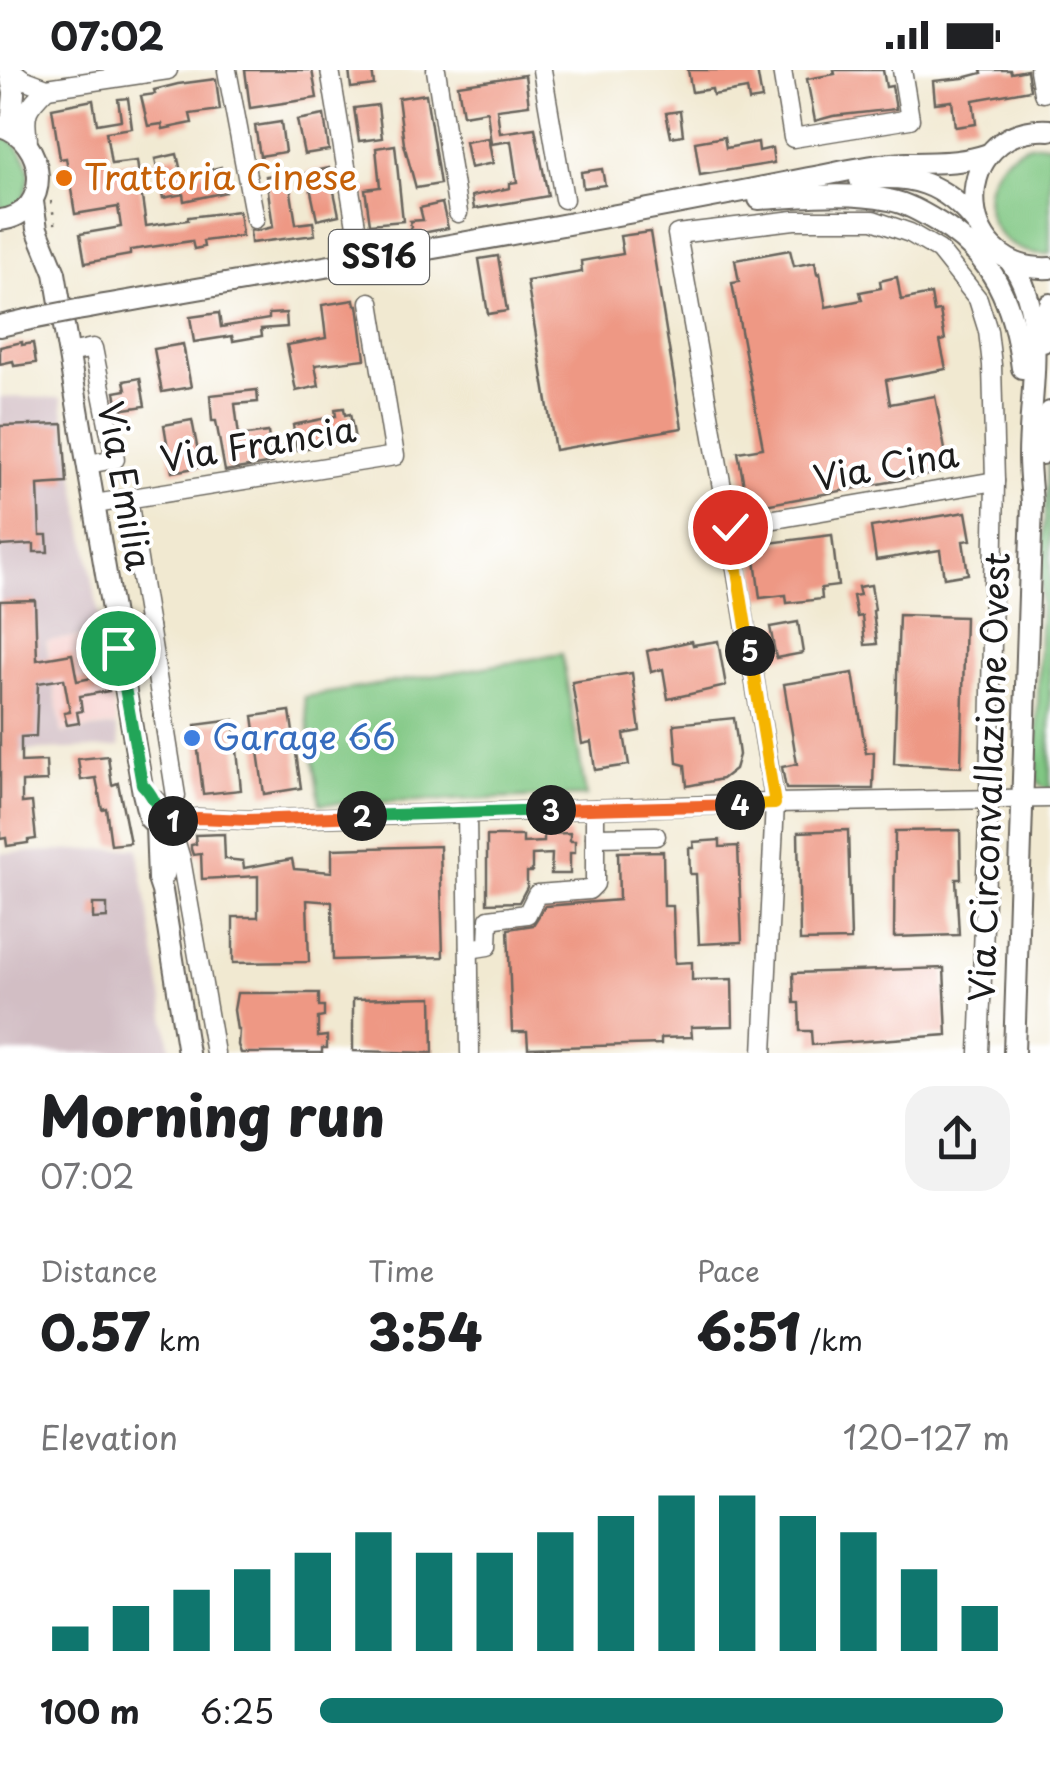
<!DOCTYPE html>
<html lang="en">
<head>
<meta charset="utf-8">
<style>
  body { margin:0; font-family:"Playpen Sans",sans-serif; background:#f2f2f2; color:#202124; height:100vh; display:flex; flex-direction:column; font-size:38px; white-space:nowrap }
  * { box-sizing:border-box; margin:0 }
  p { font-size:32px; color:#757577 }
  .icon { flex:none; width:55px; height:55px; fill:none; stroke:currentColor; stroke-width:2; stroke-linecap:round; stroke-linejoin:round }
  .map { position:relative; height:983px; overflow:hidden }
  .details { display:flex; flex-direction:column; background:#fff; flex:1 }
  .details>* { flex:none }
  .pin { position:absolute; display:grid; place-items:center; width:85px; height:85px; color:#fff; margin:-42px; border:5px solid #fff; border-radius:50%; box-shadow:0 2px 10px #0007 }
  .km { position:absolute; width:50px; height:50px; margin:-25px; border-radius:50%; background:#222; color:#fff; font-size:28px; line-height:50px; text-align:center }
  .round { display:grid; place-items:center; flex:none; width:105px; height:105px; border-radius:30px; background:#f2f2f2 }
  .summary { display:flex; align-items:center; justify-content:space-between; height:170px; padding:0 40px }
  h1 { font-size:55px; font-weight:800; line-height:75px }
  .stats { display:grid; grid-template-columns:repeat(3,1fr); gap:15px; height:170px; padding:10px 40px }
  .stats div { display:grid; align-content:center }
  .stats b { font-size:50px; font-weight:800 }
  .stats small { font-size:28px; font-weight:400 }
  .stats p { font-size:28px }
  .chart { height:280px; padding:20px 40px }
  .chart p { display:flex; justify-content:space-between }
  .chart svg { width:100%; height:180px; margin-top:10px; stroke:#0f766e; stroke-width:6 }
  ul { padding:0 40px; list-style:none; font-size:32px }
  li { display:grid; grid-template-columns:160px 120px 1fr; align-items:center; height:75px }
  li i { height:25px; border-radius:12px; background:#0f766e }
  .status { display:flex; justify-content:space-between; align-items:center; height:70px; padding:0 50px; background:#fff; direction:ltr }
  .status svg { height:28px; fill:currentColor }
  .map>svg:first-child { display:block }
</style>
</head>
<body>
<div class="status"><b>07:02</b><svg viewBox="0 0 49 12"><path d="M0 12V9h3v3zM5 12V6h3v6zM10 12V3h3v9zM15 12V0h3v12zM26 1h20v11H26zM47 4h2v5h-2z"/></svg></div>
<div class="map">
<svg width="1050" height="983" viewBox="0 0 1050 983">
  <rect width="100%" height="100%" fill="#fff"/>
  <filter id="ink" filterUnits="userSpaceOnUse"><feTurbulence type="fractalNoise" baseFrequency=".01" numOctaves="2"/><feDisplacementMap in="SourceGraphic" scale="20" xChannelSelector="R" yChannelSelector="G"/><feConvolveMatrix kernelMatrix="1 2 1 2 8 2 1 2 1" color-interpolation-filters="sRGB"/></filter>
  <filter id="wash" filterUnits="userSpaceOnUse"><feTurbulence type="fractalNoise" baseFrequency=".0048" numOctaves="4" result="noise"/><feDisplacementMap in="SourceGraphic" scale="40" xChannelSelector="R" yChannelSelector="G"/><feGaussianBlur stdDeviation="2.25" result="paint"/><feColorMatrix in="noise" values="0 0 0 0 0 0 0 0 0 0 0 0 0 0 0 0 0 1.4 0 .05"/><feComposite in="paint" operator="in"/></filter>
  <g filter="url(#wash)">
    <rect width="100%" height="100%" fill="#f1e9d1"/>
    <path fill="#f7d0ce" d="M102 564 116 655 62 662 47 571Z"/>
    <g fill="#d2bec4">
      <path d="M0 327 61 328 102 563 46 571 62 663 116 656 120 677 22 681V723L0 724Z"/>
      <path d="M138 778 171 983H0V783Z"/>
    </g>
    <g fill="#80c783" stroke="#4e7250" stroke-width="2.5">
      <path d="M0 64C17 70 32 92 29 111 28 119 23 128 20 135L0 142Z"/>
      <path d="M1033 74H1050V184C977 187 963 95 1033 74Z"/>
      <path d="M1050 364V720C1041 718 1038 715 1036 705L1042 488Z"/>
      <path d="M562 584 586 726 320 734 304 627Z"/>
    </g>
    <g id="blocks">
      <g fill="#ee9884">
        <path d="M245 0H312L317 28 250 38Z"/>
        <path d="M349 0H372L374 15 351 18Z"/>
        <path d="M688 0H757L762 29 749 31 747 19 713 25 712 19 692 22Z"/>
        <path d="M834 0H883L886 17 892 16 896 39 833 46 815 51 807 9 835 4Z"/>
        <path d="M981 0H1010L1011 3 1027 0 1030 20 973 30 976 54 955 57 952 31 935 33 933 11 963 8 982 3Z"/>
        <path d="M525 5 529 35 497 39 500 63 535 58 548 126 474 139 472 126 510 118V113L517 112 511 71 491 74 487 41 463 45 458 15Z"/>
        <path d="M216 9 220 40 190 44 192 53 163 59 162 54 148 56 141 26 155 24 154 20 178 14Z"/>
        <path d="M426 24 440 114 416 118 404 74 398 28Z"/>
        <path d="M128 28 132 58 106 62 111 94 137 91 146 156 188 150V147L239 141 242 166 203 171 204 177 194 179 192 171 130 180V185L85 193 80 164 121 157 118 137 75 144 66 88 60 89 52 38 93 30 97 54 121 50 118 29Z"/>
        <path d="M378 35 382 68 359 71 354 38Z"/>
        <path d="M680 41 683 65 671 67 666 43Z"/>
        <path d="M324 45 329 80 304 84 297 50Z"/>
        <path d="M281 52 285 82 260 86 255 56Z"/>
        <path d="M724 67 726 78 758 72 759 81 772 78 774 93 700 105 695 72Z"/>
        <path d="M488 68 493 93 470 98 465 72Z"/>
        <path d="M395 75 403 151 370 154 365 119 380 117 376 78Z"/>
        <path d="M177 84 182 106 221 97 226 122 184 131 183 124 163 128 155 89Z"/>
        <path d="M329 98 339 145 317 150 307 103Z"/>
        <path d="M602 99 605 115 583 118 581 102Z"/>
        <path d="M288 103 296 154 313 152 315 165 251 173 250 160 256 161 273 157 266 106Z"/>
        <path d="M442 133 448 158 412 165 410 151 423 150 420 138Z"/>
        <path d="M650 162 682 358 555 380 527 211 582 202 581 191 623 184 620 166Z"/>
        <path d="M790 180 794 196 815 192 817 204 820 203 826 237 862 230 860 222 881 218 880 211 897 207 901 230 931 224 934 242 940 241 945 270 940 271 946 299 886 310 890 334 935 326 949 401 748 438 738 382 763 378 732 213 739 212 735 190Z"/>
        <path d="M498 186 507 241 488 244 479 189Z"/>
        <path d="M354 230 355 235H358L365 289 315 295 319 316 296 321 287 275 326 268 322 235Z"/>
        <path d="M219 243 221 257 269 249V244L286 243 287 257 261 259 262 266 233 271 232 266 194 272 190 247Z"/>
        <path d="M22 272V275L33 273 36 293 14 296 13 291 0 294V277Z"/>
        <path d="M183 274 191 317 162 322 154 279Z"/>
        <path d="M140 308 145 336 118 340 115 322 126 320 124 311Z"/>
        <path d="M257 320 258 332 235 334 239 366 268 362 272 393 225 401 216 351H212L210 325Z"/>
        <path d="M344 338 345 345 350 344 355 369 297 380 293 355 336 346 335 339Z"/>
        <path d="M192 350 201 397 172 402 164 355Z"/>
        <path d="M63 354 67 413 38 415 40 465H47L48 482H34V474L0 476V356Z"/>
        <path d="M966 442 971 470 963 471 968 504 944 508 940 480 876 490 871 457Z"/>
        <path d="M832 465 838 516 821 518 822 529 787 533 786 525 760 528 753 475Z"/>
        <path d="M871 515 875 540 873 541 877 574 865 575 862 546 857 547 853 526 860 525 858 517Z"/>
        <path d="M35 530 37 590 72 584 77 611 106 605 109 621 80 626 82 641 77 642 79 653 67 655 64 643 70 642 64 609 38 613 36 666 21 667V692L46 691 47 711 22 712V733L32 732 36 769 28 770V773L7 776 6 768 0 769V531Z"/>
        <path d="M899 545 965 547 961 697 894 694Z"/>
        <path d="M798 552 803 583 776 588 770 557Z"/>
        <path d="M692 571 693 575 718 571 726 616 668 629 663 599 651 602 647 581Z"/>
        <path d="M632 603 640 661 624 664 629 695 595 700 591 672 582 674 572 612Z"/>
        <path d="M853 603 866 683 874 682 873 719H786L782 697 797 694 784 614Z"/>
        <path d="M290 641 301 718 264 724 253 646Z"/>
        <path d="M734 648 739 685 735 699 722 709 687 716 685 695 677 693 674 654Z"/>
        <path d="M234 650 241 720 203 724 195 655Z"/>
        <path d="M108 686 112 715 118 713 130 773 111 775 106 738 102 739 96 708 81 710 78 689Z"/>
        <path d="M848 760 851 870 800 871 798 762Z"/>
        <path d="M960 760 961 809H956L959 865 894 867 895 761Z"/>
        <path d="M570 763V771H575V783H570V804H551L552 784 532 785V802H527V817L519 832 487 833V766H523V773L544 772V764Z"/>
        <path d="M224 764 225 789 243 791 244 798 292 789 294 799 332 802V779L440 776 443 887 333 890 332 832 307 830 309 892 233 893V847H258V806L202 809 201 784 193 785 191 779V775L196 774 195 765Z"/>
        <path d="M720 770V777L738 776 742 872 699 874 696 804H690L689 778H694L693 772Z"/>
        <path d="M663 781 664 836H673L675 893 692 892V910L732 909 733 956 691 957 692 967 661 968V974L528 978 527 962H512L508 859 533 855 545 836 619 830 618 782Z"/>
        <path d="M93 834H107V848L93 849Z"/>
        <path d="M944 898 947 965 812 975 811 961H800L799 933H794L793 903Z"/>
        <path d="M237 923H319V936H324V947L318 948V967L327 966V978H322V983H241L238 975 239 960H237L234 940Z"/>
        <path d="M432 927 433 983 353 981V929Z"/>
      </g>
    </g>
  </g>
  <g filter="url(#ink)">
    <use href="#blocks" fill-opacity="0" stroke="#67645b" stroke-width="2.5"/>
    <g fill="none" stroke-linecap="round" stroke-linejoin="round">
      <g stroke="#67645b" stroke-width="21">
        <g id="minor">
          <path d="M11 0 23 9 47 18 168 0"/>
          <path d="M227 0 255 149"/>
          <path d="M330 0 356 156"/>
          <path d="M436 0 458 143"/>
          <path d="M542 0 564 129"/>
          <path d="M782 0 793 68 910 49 902 0"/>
          <path d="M1039 0 1043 23"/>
          <path d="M28 69C23 41 28 37 47 18"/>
          <path d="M69 283 93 278 115 389 88 394"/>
          <path d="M128 429 149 556"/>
          <path d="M95 434 395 386 370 232"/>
          <path d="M729 457 995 411"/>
          <path d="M115 562 149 556 176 726"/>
          <path d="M467 743 470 983"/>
          <path d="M173 751 198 748 248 750 775 733 1050 728"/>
          <path d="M174 766 181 789 215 983"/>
          <path d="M595 767 656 766"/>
          <path d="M469 879 488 876 489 849 527 844 537 824 589 820 595 814V739"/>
          <path d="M763 983 775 733 729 457 677 164 794 150H873L910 163 939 180 978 229 988 261 992 295 995 411 989 728 979 983"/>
        </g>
      </g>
      <g stroke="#67645b" stroke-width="24">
        <g id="major">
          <path d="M9 0 14 23 12 45 23 68"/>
          <path d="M0 56C46 68 55 144 0 150"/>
          <path d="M1050 60C949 54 949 203 1050 198"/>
          <path d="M860 110C912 103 944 113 977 154"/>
          <path d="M759 129C801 127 847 121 889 130 906 133 923 143 938 152 994 185 1014 236 1022 298"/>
          <path d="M33 132 37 159 55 203 143 723 149 748 156 755 158 809 162 821 188 983"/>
          <path d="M1010 191C1050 244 1029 324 1029 387 1029 402 1031 418 1032 433L1014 983"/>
          <path d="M77 240C321 197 566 157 809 108 842 102 873 94 907 93 937 92 959 94 989 84"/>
          <path d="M0 256 26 250"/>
          <path d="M1043 272 1050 234"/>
          <path d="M1041 384 1050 342"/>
          <path d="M156 732C160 744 159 745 172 750L176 757 164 805"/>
        </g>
      </g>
      <path stroke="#67645b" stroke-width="2.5" stroke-dasharray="2.5 8" stroke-linecap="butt" d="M51 131 56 158"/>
      <use href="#minor" stroke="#fff" stroke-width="18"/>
      <use href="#major" stroke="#fff" stroke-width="20"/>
      <g stroke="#67645b" stroke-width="24" stroke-linecap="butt">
        <path id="major-bridge" d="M26 250 77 240"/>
      </g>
      <use href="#major-bridge" stroke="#fff" stroke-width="20"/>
    </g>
  </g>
  <g fill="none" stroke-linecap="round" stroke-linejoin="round" filter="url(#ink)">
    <g stroke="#fff" stroke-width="20">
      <path id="split-1" d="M118 578 142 714C158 729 154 743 173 751"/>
    </g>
    <g stroke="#fff" stroke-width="20">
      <path id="split-2" d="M173 751 198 748 248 750 362 746"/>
    </g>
    <g stroke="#fff" stroke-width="20">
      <path id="split-3" d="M362 746 551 740"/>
    </g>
    <g stroke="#fff" stroke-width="20">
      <path id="split-4" d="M551 740 740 735"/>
    </g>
    <g stroke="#fff" stroke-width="20">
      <path id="split-5" d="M740 735 775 734 750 581"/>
    </g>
    <g stroke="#fff" stroke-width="20">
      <path id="split-6" d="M730 457 750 581"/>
    </g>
    <use href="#split-1" stroke="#22a559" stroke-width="12"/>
    <use href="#split-2" stroke="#f0652b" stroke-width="12"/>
    <use href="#split-3" stroke="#22a559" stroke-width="12"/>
    <use href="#split-4" stroke="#f0652b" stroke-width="12"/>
    <use href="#split-5" stroke="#f5b400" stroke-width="12"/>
    <use href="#split-6" stroke="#f5b400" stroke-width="12"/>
  </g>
  <circle fill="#e8710a" stroke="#fff" stroke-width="4" cx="64" cy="108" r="10"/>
  <circle fill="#3f7fe0" stroke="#fff" stroke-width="4" cx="192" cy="668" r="10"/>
  <g text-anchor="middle" stroke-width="8" stroke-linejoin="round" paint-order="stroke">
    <rect fill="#fff" stroke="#606060" stroke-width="2.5" x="329" y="160" width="100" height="54" rx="8"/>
    <g font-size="32" font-weight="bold" fill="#1c1c1c">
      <text x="379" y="198">SS16</text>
    </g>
    <g font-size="35" fill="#c56008" stroke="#fff" text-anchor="start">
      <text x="84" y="120">Trattoria Cinese</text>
    </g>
    <g font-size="35" fill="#1c1c1c" stroke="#fff">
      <text transform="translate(258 375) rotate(-9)" y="12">Via Francia</text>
      <text transform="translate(886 397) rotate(-10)" y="12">Via Cina</text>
      <text transform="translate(124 416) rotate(80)" y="12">Via Emilia</text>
      <text transform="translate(990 707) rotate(-88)" y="12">Via Circonvallazione Ovest</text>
    </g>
    <g font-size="35" fill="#366cbe" stroke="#fff" text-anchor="start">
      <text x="212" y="680">Garage 66</text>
    </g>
  </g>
</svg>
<div class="pin" style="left:118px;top:578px;background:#1e9e55"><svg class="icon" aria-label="arrive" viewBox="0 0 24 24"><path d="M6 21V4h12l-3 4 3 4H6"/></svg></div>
<div class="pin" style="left:730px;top:457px;background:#d93025"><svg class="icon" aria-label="check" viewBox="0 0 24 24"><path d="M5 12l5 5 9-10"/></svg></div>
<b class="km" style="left:173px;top:751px">1</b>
<b class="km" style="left:362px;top:746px">2</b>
<b class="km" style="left:551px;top:740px">3</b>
<b class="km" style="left:740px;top:735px">4</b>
<b class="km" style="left:750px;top:581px">5</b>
</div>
<section class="details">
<div class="summary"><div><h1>Morning run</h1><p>07:02</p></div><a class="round"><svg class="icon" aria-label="share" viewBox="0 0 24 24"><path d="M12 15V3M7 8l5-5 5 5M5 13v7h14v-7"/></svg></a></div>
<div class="stats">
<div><p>Distance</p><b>0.57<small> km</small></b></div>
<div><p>Time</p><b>3:54</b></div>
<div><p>Pace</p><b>6:51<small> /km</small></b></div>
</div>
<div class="chart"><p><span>Elevation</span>120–127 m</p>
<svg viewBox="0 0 160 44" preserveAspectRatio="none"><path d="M5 44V38M15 44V33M25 44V29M35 44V24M45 44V20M55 44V15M65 44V20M75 44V20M85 44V15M95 44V11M105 44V6M115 44V6M125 44V11M135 44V15M145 44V24M155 44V33"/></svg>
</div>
<ul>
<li><b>100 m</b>6:25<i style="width:99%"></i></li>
</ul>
</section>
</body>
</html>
